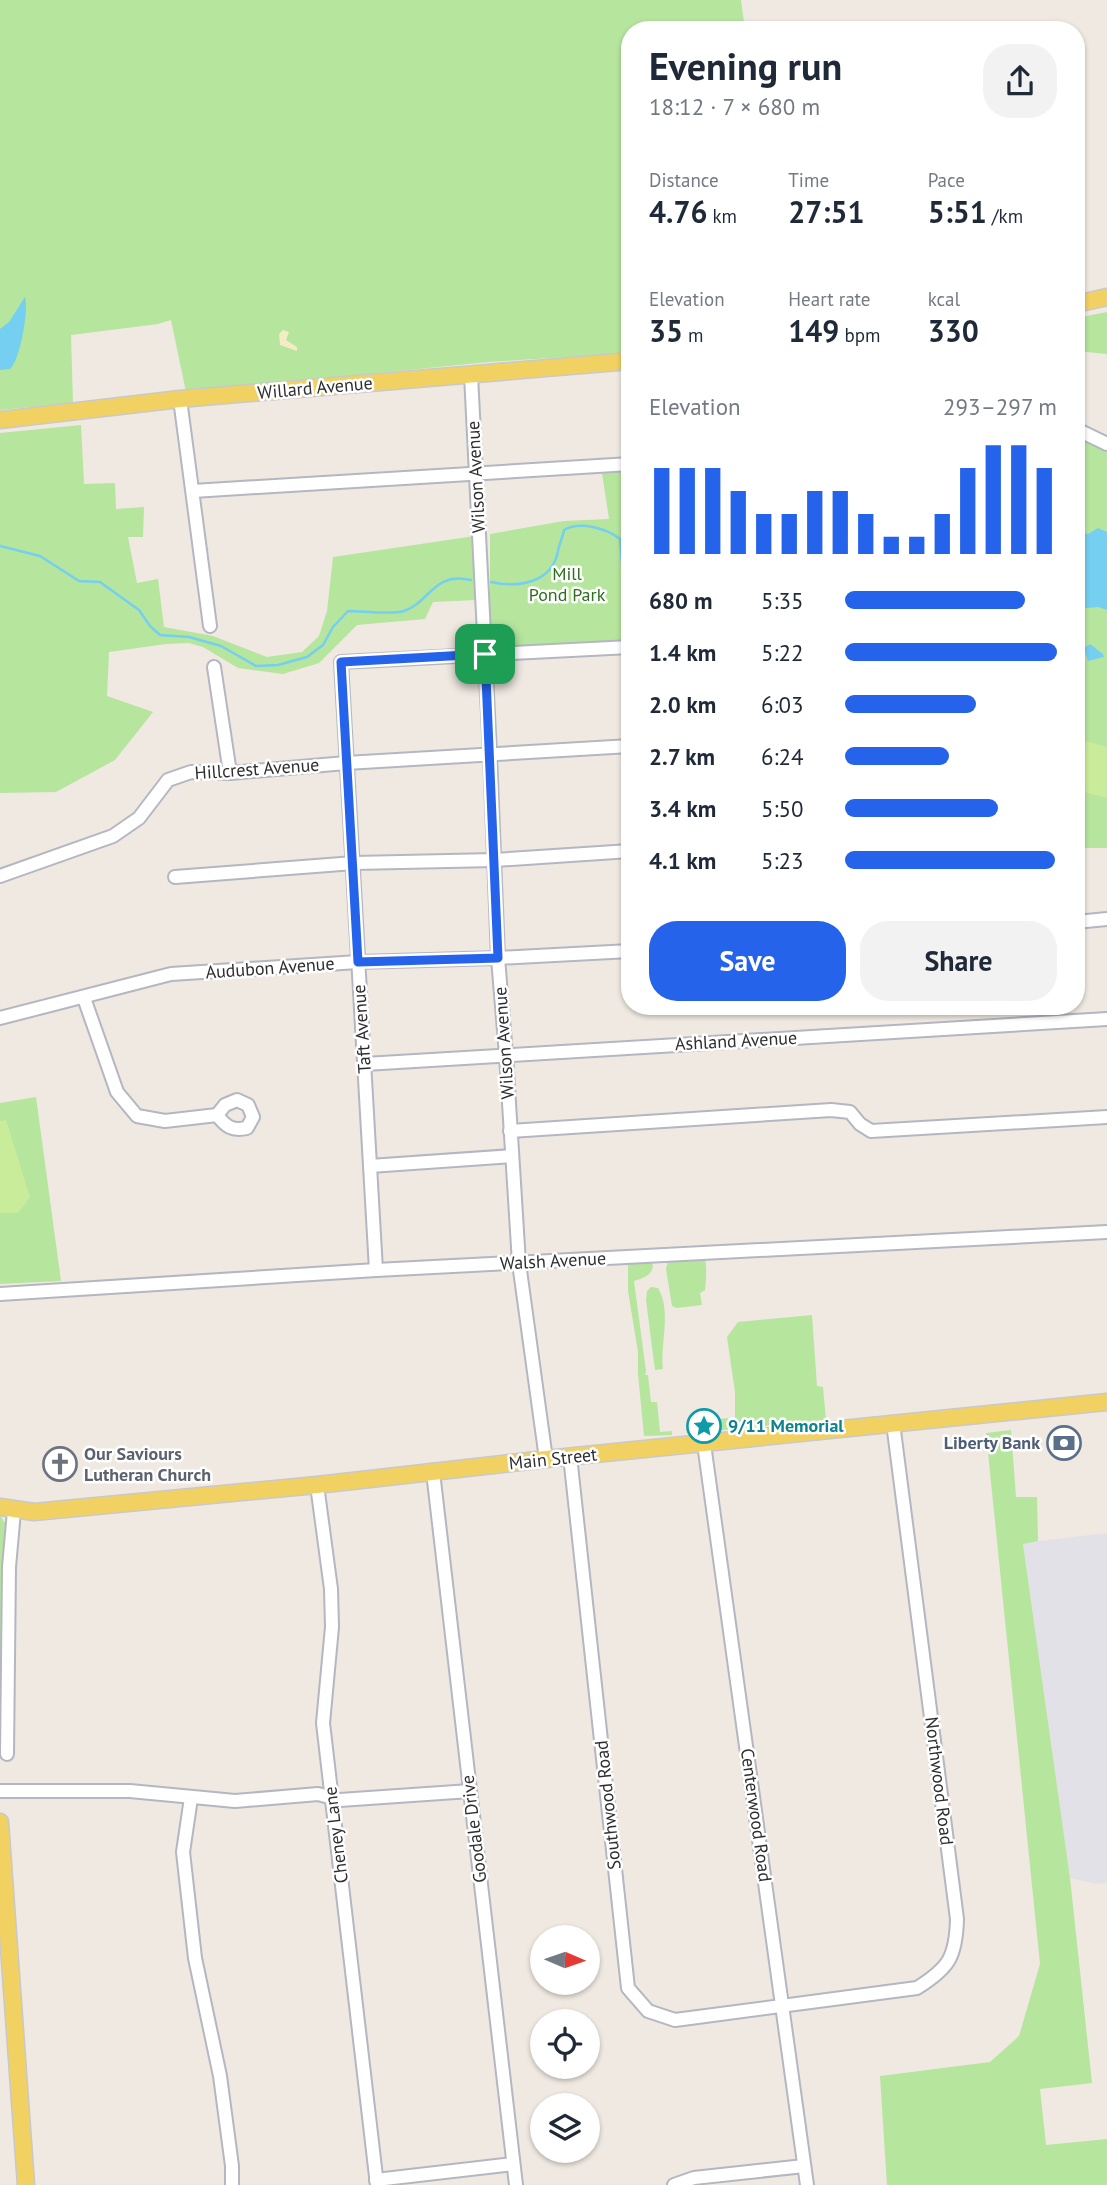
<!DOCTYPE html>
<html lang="en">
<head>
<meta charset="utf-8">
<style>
  body { margin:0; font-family:"PT Sans",sans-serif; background:#f2f2f3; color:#1f2937; height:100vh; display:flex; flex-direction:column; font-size:26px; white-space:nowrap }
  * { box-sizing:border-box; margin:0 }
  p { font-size:23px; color:#747a83 }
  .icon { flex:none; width:38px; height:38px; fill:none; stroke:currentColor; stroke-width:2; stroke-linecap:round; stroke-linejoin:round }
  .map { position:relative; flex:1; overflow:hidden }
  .sheet { position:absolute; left:621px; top:21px; width:464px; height:994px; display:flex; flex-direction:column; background:#fff; border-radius:28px; box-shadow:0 2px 5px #0004 }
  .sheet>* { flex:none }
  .needle { width:46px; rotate:92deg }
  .tools { position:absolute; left:530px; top:1925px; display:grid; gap:14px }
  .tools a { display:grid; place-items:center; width:70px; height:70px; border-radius:50%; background:#fff; box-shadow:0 2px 5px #0004; font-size:35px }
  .pin { position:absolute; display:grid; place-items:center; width:60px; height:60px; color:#fff; margin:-30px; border-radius:14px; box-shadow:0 4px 10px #0006 }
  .round { display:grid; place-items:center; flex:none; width:74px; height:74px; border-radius:28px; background:#f2f2f3 }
  .summary { display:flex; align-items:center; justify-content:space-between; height:119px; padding:0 28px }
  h1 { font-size:38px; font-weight:700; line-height:52px }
  .figures { display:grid; grid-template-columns:repeat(3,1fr); gap:10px; height:119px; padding:7px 28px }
  .figures div { display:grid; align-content:center }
  .figures b { font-size:30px; font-weight:700 }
  .figures small { font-size:19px; font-weight:400 }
  .figures p { font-size:19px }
  .chart { height:196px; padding:14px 28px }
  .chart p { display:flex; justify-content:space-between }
  .chart svg { width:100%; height:126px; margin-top:7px; stroke:#2563eb; stroke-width:6 }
  .button { display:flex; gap:14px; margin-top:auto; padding:14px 28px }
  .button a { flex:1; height:80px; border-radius:28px; background:#2563eb; color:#fff; font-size:28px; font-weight:700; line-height:80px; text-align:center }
  .button a+a { background:#f2f2f3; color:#1f2937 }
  ul { padding:0 28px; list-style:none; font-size:23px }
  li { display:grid; grid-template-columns:112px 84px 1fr; align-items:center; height:52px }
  li i { height:18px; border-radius:9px; background:#2563eb }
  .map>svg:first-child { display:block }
</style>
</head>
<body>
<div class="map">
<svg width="1107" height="2185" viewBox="0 0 1107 2185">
  <rect width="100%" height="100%" fill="#efe9e1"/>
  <path fill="#e3e1e8" d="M1107 1533V1883L1096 1884 1070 1878 1023 1543Z"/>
  <g fill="#b6e59e">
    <path d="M0 0H741L745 30H630V353L489 362 186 392 171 320 158 324 71 335 73 403 0 410Z"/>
    <path d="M1107 312V354L1076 351V318Z"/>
    <path d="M81 425 84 484 115 483 116 509 144 507 143 537H128L137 583 158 579 164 627 213 636 267 657 302 652 319 636 327 611 333 557 475 536 476 600 433 602 425 619 357 625 319 663 283 674 238 668 203 647 189 643 166 644 109 652 107 696 153 712 115 760 56 792 0 793V433Z"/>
    <path d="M1076 435 1107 450V848H1076Z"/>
    <path d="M630 471V643L508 649 490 646V534L564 521 609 519 602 473Z"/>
    <path d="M36 1097 61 1281 0 1284V1103Z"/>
    <path d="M705 1258C707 1270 706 1279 705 1290L700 1293 702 1305 677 1308 672 1306 666 1269 668 1261Z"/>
    <path d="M650 1262 653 1265C652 1276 643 1278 634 1281L646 1371 645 1375H648L651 1402H657L660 1432 672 1431V1435L644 1436 638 1374V1352L628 1291V1263Z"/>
    <path d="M651 1287 658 1288C672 1311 660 1343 663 1369L655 1370 646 1300 647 1291Z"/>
    <path d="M812 1315 817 1386 823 1387 826 1420 694 1433 692 1425 695 1422 728 1418 730 1424H735V1392L727 1337 738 1322Z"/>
    <path d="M1011 1430 1016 1497H1037L1038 1541 1023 1544 1070 1878 1092 2083 1040 2089 1046 2145 1107 2139V2185H887L880 2076 990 2062 1019 2036 1040 1964 986 1433Z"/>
    <path d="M0 1515 6 1525 0 1755Z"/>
  </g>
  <path fill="#f3ecc5" d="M283 330 289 332 286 340 297 347V351L280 345 279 334Z"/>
  <g fill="#c9ec9a">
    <path d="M1086 741 1107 747V798L1076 790V778Z"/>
    <path d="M6 1120 30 1197 18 1213H0V1121Z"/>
  </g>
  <g fill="#75cff0">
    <path d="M25 297C29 309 20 361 10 369L0 370V329L9 322Z"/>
    <path d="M1098 528 1107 532V610L1098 607 1076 609V532L1088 534Z"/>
    <path d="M1090 644 1103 654 1104 657 1088 661 1084 648Z"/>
  </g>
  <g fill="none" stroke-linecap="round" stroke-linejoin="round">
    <g stroke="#75cff0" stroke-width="2.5">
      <path d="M0 546 40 556 79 581 100 582 139 610 150 626 160 635 189 637 221 646 256 666 278 665 307 657 323 645 333 627 348 611C362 611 391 615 404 611 429 603 434 571 471 580"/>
      <path d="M491 582C519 588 552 583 558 551 559 543 563 538 564 530 580 521 606 528 620 539L622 562 630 569"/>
    </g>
    <g stroke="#b4b7c1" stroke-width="16">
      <g id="minor">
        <path d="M471 375 490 754 498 958 506 1055 519 1263 546 1459"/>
        <path d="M180 399 210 626"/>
        <path d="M1076 429 1107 444"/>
        <path d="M193 491 630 464"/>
        <path d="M214 667 230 773"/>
        <path d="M0 876 113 836 139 818 168 780 191 772 230 773 346 763 630 746"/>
        <path d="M175 877 354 863 495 860 630 851"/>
        <path d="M1076 922 1107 919"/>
        <path d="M84 998 117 1092 137 1116 165 1121 217 1115 225 1105 237 1100 248 1105 253 1117 247 1128C232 1131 226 1127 217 1115"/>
        <path d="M0 1018 171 974 358 962 498 958 630 951"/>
        <path d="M365 1064 1107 1019"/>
        <path d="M510 1131 831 1110 850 1112 860 1124 871 1131 1107 1117"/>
        <path d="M370 1166 512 1156"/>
        <path d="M376 1270 341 662 630 647"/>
        <path d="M0 1294 376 1270 1107 1232"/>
        <path d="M704 1444 807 2185"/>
        <path d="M570 1456 628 1988 648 2011 675 2020 917 1988C949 1968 956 1957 957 1919L893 1423"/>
        <path d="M433 1472 516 2185"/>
        <path d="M317 1485 331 1589 332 1627 323 1723 377 2185"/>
        <path d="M7 1754 9 1567 14 1511"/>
        <path d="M0 1791H130L235 1801 318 1794 340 1800 470 1791"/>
        <path d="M191 1798 183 1852 195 1958 220 2076 232 2166V2185"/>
        <path d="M376 2180 513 2164"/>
        <path d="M674 2185 694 2178 804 2166"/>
      </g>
    </g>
    <g stroke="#c9c9c9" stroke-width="19">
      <g id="major">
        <path d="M1076 304 1107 297"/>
        <path d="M0 420 180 399 630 361"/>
        <path d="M0 1507 34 1512 317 1485 546 1459 1107 1402"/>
        <path d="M0 1822 26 2185"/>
      </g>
    </g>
    <use href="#minor" stroke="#fff" stroke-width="12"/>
    <use href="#major" stroke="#f2d163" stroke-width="16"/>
  </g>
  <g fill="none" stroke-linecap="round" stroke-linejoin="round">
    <g stroke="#fff" stroke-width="14">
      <path id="route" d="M485 654 498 958 358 962 341 662Z"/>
    </g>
    <use href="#route" stroke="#2563eb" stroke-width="9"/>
  </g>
  <defs>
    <g id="sight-ring" transform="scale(1.75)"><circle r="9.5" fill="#fff" stroke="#0f9aa8" stroke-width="1.5"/><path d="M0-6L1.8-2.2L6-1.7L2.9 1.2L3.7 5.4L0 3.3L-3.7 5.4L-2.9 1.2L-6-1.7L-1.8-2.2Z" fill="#0f9aa8"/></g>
    <g id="bank-ring" transform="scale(1.75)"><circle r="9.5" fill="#fff" stroke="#5c6f8a" stroke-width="1.5"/><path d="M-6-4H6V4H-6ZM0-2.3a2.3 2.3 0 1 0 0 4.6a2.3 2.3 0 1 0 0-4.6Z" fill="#5c6f8a"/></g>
    <g id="church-ring" transform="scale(1.75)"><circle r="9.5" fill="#fff" stroke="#6b7280" stroke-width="1.5"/><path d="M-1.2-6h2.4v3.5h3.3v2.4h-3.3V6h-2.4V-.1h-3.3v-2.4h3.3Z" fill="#6b7280"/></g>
  </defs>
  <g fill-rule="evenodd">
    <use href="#sight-ring" x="704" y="1426"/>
    <use href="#bank-ring" x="1064" y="1443"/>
    <use href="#church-ring" x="60" y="1464"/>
  </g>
  <g text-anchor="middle" stroke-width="5" stroke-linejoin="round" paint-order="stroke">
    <g font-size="18" fill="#2e2e2e" stroke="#fff">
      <text transform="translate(315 388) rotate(-5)" y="6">Willard Avenue</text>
      <text transform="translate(476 477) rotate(-93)" y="6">Wilson Avenue</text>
      <text transform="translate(257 769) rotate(-4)" y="6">Hillcrest Avenue</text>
      <text transform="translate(270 968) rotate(-4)" y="6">Audubon Avenue</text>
      <text transform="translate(362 1029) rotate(-94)" y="6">Taft Avenue</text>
      <text transform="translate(736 1041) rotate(-3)" y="6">Ashland Avenue</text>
      <text transform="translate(504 1043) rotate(-94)" y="6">Wilson Avenue</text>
      <text transform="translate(553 1261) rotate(-3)" y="6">Walsh Avenue</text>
      <text transform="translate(553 1459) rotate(-6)" y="6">Main Street</text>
      <text transform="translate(939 1781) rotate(83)" y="6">Northwood Road</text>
      <text transform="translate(608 1805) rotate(-96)" y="6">Southwood Road</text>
      <text transform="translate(756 1815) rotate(82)" y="6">Centerwood Road</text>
      <text transform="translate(474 1829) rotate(-97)" y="6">Goodale Drive</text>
      <text transform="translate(336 1835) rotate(-97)" y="6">Cheney Lane</text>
    </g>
    <g font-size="18" fill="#2c6e1b" stroke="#fff">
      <text x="567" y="580">Mill<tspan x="567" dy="21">Pond Park</tspan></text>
    </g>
    <g font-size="18" font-weight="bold" fill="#0d838f" stroke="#fff" text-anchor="start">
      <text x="728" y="1432">9/11 Memorial</text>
    </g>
    <g font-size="18" font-weight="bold" fill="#4e5e75" stroke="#fff" text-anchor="end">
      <text x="1040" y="1449">Liberty Bank</text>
    </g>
    <g font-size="18" font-weight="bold" fill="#5b616d" stroke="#fff" text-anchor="start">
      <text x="84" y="1460">Our Saviours<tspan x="84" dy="21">Lutheran Church</tspan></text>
    </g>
  </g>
</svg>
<div class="tools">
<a><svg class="needle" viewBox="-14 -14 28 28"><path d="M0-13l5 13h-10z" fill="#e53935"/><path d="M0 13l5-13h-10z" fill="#747a83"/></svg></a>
<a><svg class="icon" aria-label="locate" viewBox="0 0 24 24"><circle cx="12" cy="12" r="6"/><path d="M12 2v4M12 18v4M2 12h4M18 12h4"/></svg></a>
<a><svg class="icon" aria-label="layers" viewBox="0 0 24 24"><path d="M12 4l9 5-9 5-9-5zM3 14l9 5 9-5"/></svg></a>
</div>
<div class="pin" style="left:485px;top:654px;background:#1e9e55"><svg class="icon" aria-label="arrive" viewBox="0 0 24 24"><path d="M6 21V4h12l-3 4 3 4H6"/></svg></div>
<section class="sheet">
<div class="summary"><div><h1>Evening run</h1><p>18:12 · 7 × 680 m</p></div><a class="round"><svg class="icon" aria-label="share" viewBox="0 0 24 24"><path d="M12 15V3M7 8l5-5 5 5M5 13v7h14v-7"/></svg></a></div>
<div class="figures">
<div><p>Distance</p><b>4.76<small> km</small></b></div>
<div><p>Time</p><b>27:51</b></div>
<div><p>Pace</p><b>5:51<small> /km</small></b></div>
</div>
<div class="figures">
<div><p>Elevation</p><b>35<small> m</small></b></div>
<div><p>Heart rate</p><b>149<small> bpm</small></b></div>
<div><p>kcal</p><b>330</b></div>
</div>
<div class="chart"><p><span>Elevation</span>293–297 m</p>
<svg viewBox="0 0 160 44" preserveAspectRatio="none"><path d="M5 44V14M15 44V14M25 44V14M35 44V22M45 44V30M55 44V30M65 44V22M75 44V22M85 44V30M95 44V38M105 44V38M115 44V30M125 44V14M135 44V6M145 44V6M155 44V14"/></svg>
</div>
<ul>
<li><b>680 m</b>5:35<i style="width:85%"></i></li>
<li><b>1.4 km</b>5:22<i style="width:100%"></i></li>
<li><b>2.0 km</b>6:03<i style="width:62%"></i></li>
<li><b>2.7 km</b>6:24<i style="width:49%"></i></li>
<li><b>3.4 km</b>5:50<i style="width:72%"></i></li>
<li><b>4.1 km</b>5:23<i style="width:99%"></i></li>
</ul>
<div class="button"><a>Save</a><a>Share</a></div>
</section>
</div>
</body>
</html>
